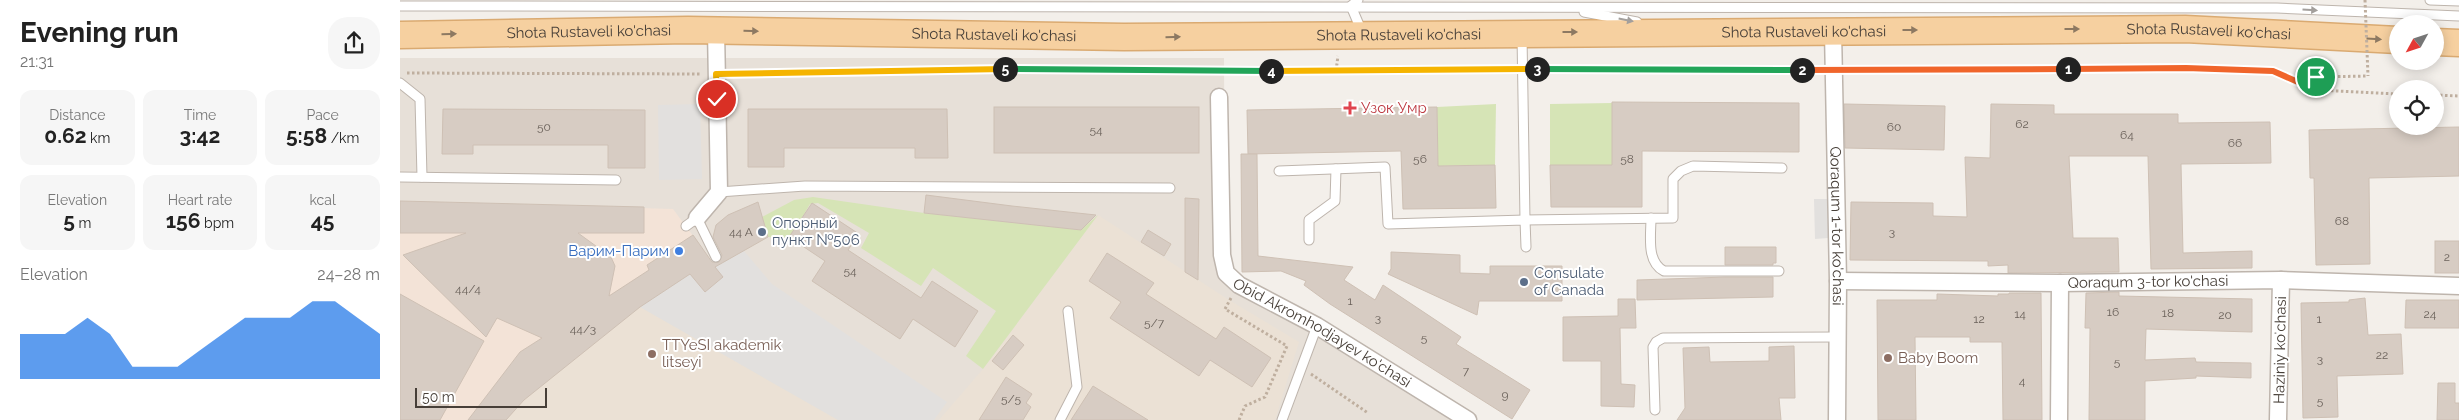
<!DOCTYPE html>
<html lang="en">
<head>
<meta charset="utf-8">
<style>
  body { margin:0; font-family:Raleway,sans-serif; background:#f6f6f6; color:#222; height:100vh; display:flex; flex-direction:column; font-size:19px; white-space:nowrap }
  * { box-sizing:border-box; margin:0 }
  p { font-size:16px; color:#767676 }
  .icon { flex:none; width:28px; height:28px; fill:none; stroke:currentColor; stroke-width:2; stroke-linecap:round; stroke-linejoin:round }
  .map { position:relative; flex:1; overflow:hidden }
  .sheet { display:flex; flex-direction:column; background:#fff; width:400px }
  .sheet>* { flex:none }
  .needle { width:32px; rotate:230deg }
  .tools { position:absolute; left:1989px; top:15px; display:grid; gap:10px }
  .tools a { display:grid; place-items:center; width:55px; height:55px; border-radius:50%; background:#fff; box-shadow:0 2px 12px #0003; font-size:25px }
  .scale { position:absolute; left:15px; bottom:12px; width:132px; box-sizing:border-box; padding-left:5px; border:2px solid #473f38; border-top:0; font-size:14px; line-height:18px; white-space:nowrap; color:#473f38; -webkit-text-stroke:4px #fff; paint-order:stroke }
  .pin { position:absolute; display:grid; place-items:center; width:42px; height:42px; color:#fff; margin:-21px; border:2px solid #fff; border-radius:50%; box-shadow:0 1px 5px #0007 }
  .km { position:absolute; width:25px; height:25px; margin:-12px; border-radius:50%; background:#222; color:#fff; font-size:14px; line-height:25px; text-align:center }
  .round { display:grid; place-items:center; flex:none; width:52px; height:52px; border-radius:20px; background:#f6f6f6 }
  .summary { display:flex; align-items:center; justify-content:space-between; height:85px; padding:0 20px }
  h1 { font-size:28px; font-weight:700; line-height:38px }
  .stats { display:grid; grid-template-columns:repeat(3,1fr); gap:8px; height:85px; padding:5px 20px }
  .stats div { display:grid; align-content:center; border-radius:12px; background:#f6f6f6; text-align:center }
  .stats b { font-size:21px; font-weight:700 }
  .stats small { font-size:14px; font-weight:400 }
  .stats p { font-size:14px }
  .chart { height:140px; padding:10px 20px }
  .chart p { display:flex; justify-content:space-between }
  .chart svg { width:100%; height:90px; margin-top:5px; fill:#1a73e8; opacity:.7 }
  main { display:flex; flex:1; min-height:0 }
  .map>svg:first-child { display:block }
</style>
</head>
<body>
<main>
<section class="sheet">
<div class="summary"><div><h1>Evening run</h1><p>21:31</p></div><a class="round"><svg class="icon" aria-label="share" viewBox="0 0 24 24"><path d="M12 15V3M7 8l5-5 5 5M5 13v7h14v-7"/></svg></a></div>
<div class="stats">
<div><p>Distance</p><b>0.62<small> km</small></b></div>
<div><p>Time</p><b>3:42</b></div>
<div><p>Pace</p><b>5:58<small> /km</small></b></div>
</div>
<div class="stats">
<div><p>Elevation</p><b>5<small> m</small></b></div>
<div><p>Heart rate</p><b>156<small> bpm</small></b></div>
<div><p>kcal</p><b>45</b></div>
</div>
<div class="chart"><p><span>Elevation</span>24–28 m</p>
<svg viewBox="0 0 160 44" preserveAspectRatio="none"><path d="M0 44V22L10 22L20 22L30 14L40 22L50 38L60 38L70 38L80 30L90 22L100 14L110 14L120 14L130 6L140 6L150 14L160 22V44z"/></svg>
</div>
</section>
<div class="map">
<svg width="2059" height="420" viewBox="0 0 2059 420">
  <rect width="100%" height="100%" fill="#f3efea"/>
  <path fill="#e7e0d8" d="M0 58H824L825 266 839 285 1068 420H0Z"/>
  <path fill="#f3e3d7" d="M0 201 273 209 311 260 240 307 106 420H0Z"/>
  <g fill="#ebe1d5">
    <path d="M698 215 829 300 899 342 875 420H539L583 369Z"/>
    <path d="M240 307 438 420H106L124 400Z"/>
  </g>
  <g fill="#d6e4b6">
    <path d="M1212 103V165H1150V104Z"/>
    <path d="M1096 104 1095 165 1038 166 1037 107Z"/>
    <path d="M413 197 524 213 681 230 698 215 583 369 566 356 596 311 533 268 521 286 461 248 469 233 418 203 410 204 390 238 368 237 362 217 394 200Z"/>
  </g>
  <g fill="#e2e0de">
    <path d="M300 104 302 179 259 180 258 105Z"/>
    <path d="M1414 199H1427L1428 238 1415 239Z"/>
    <path d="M344 251 372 284 547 402 534 420H438L240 307 322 253 328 260Z"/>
  </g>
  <g fill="#d7ccc3" stroke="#cec0b4">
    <path d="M1212 102 1399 103V152L1242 151V207H1151L1150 165H1212Z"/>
    <path d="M1444 104 1545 106 1544 150 1445 148Z"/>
    <path d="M1591 104 1654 105V114H1778V123L1870 122 1871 163 1781 164 1783 253 1852 251V268L1751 269 1748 156H1669L1673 238H1718L1719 272 1608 273V265L1588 266V261L1450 260 1451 202 1533 203V216L1567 217 1565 157 1590 158Z"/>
    <rect x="594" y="107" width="205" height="46"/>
    <path d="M1037 107 1038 166 1095 165 1096 208 1003 209 1001 151 848 154 847 110Z"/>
    <path d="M43 109 245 110V168H208V145H73V154H42Z"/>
    <path d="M348 109H547L548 158H515V148H384V167H348Z"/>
    <path d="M2059 127V176L1969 178 1970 264 1916 265 1914 178H1910L1909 130Z"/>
    <path d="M841 154H857L858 256 953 267 944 280 975 300 983 285 1061 337 1056 344 1130 390 1112 419 930 304 904 285 906 281 881 271 842 272Z"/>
    <path d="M526 195 612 206 696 215 681 230 524 213Z"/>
    <path d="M785 198 799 199 798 280 785 272Z"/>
    <path d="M0 201 244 207V233H178L211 257 215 266 209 296 249 270 247 265 293 235 312 262H319L322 255 313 237 316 225 328 215 358 202 368 237 315 267 323 277 305 292 290 274 240 307 124 400 106 420H68L120 352 142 338 97 318 86 337 3 255 66 233H0Z"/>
    <path d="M412 203 459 234 448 250 521 298 532 281 578 311 555 347 513 319 500 339 412 281 425 261 389 237Z"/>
    <path d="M748 230 771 244 764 256 741 242Z"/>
    <rect x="2035" y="241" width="24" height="32"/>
    <path d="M1325 247H1376V263H1373V265H1325Z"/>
    <path d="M991 252 1060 255V273L1090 274V266H1162V301H1079L1077 315 988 274 991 269Z"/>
    <path d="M707 253 754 283 746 294 816 339 824 327 871 358 852 387 810 360 799 376 710 318 721 302 689 281Z"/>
    <path d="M1326 277H1373V297L1237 300V280Z"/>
    <path d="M1719 292V296L1852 299V332L1746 329 1745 360 1795 358 1796 362 1851 363V378L1796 376V378L1745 381V420H1689L1690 328H1685L1686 293Z"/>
    <path d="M1609 293H1641L1642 420H1603L1602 342H1570V337H1515L1516 420H1478L1477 300H1537V294L1598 296V294H1609Z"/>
    <path d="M0 294 84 341 40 420H0Z"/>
    <path d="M1965 298 1968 335 2001 334 2003 374 1937 376 1938 417 1903 418 1901 303 1949 302V300Z"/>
    <path d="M1218 299H1235L1236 328H1220L1221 384 1235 385 1234 407 1201 406V361H1163V317L1218 316Z"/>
    <path d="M2006 300H2059V328H2005Z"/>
    <path d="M613 335 624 345 603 370 592 361Z"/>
    <path d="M1394 346 1395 398H1379L1381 420H1277L1285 408 1283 348 1309 347 1310 362 1369 361V347Z"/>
    <path d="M606 377 632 394 626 403 631 407 623 420H579Z"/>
    <path d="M2038 383H2055V403H2059V420H2037Z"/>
    <path d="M693 386 748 420H671Z"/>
  </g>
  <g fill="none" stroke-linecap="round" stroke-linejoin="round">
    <g stroke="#beb5ad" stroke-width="11">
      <g id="lane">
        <path d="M958 0 951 6 962 32"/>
        <path d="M2030 0 2059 1"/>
        <path d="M0 6 1877 8 2059 16"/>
        <path d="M1184 12 1237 22"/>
        <path d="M1122 36 1125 220 1273 218V179L1281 171 1293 166 1382 168"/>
        <path d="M0 83 20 99 22 177"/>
        <path d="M879 171 985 167 988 224 1125 220 1126 247"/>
        <path d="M0 177 216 180"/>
        <path d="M319 192 405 186 770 188"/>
        <path d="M1251 218C1251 235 1246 262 1264 271H1379"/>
        <path d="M286 226 297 218 316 257"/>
        <path d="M909 240V220L935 201 936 169"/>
        <path d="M1255 410 1253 347 1256 342 1263 338 1438 337"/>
        <path d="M660 420 677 387 668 311"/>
        <path d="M882 420 917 326"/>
      </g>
    </g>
    <g stroke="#beb5ad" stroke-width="19">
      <g id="street">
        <path id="s1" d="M1433 31 1438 281 1437 420"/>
        <path id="s2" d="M819 97 822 255 826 273 839 285 917 326 1068 420"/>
        <path d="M297 218 319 192 316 30"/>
        <path id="s3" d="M1438 281 1660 283 1881 280 2059 286"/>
        <path d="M1659 420 1660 283"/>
        <path d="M1878 420 1881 280"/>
      </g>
    </g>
    <g stroke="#daaa71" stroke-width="29">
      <g id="primary">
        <path id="s4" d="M0 35 288 30 724 37 1785 29 1998 40"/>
        <path d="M2035 42 2059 43"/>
      </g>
    </g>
    <g stroke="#bfaf9f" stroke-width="3" stroke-dasharray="2.5 2.5" stroke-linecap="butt">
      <path d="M1135 69 1418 70"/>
      <path d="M1450 70 1786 68 1873 71 1916 90 1998 94"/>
      <path d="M936 71 938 56"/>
      <path d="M7 73 301 74"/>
      <path d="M332 73 640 68 936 71 1111 69"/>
      <path d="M1916 90V77L1968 76"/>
      <path d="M2035 95 2059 96"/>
      <path d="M831 298 825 309 887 346 865 397 845 406 839 420"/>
      <path d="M911 374 968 413"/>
    </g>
    <use href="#lane" stroke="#fff" stroke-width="9"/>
    <use href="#street" stroke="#fff" stroke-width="16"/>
    <use href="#primary" stroke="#f6d0a0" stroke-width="26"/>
    <path stroke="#bfaf9f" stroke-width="3" stroke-dasharray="2.5 2.5" stroke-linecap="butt" d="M1965 0 1968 76"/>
  </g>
  <defs><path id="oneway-solid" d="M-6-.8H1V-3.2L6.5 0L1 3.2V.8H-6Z" transform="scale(1.25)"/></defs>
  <g fill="#a39f9c">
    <use href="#oneway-solid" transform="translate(1910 10) rotate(3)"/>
    <use href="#oneway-solid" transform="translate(1226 20) rotate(11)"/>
  </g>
  <g fill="#8d7962">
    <use href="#oneway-solid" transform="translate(1672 29)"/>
    <use href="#oneway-solid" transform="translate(1510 30)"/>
    <use href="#oneway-solid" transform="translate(351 31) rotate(1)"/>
    <use href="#oneway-solid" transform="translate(1170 32)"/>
    <use href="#oneway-solid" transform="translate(49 34) rotate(-1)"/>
    <use href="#oneway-solid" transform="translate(773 37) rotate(-1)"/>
    <use href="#oneway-solid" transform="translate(1974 39) rotate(3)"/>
  </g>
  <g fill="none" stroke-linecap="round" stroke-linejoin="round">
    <g stroke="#fff" stroke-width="10">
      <path id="split-1" d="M1668 69 1786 68 1873 71 1916 90V77"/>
    </g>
    <g stroke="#fff" stroke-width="10">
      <path id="split-2" d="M1402 70 1668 69"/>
    </g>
    <g stroke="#fff" stroke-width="10">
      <path id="split-3" d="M1137 69 1402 70"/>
    </g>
    <g stroke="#fff" stroke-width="10">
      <path id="split-4" d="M871 71 1137 69"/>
    </g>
    <g stroke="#fff" stroke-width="10">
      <path id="split-5" d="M605 69 871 71"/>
    </g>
    <g stroke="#fff" stroke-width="10">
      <path id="split-6" d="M317 99 316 74 605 69"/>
    </g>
    <use href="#split-1" stroke="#f0652b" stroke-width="6"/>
    <use href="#split-2" stroke="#f0652b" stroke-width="6"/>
    <use href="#split-3" stroke="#22a559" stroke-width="6"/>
    <use href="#split-4" stroke="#f5b400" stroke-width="6"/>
    <use href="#split-5" stroke="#22a559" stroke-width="6"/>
    <use href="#split-6" stroke="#f5b400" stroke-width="6"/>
  </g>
  <path fill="#e0444e" stroke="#fff" stroke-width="2" d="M947.5 100.5h5v5h5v5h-5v5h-5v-5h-5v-5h5z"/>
  <g fill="#5c6f8a" stroke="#fff" stroke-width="2">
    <circle cx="362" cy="232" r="5"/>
    <circle cx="1124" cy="282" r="5"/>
  </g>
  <circle fill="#3f7fe0" stroke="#fff" stroke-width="2" cx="279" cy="251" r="5"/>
  <g fill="#8d6e63" stroke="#fff" stroke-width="2">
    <circle cx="252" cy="354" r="5"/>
    <circle cx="1488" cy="358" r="5"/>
  </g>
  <g text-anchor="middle" stroke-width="4" stroke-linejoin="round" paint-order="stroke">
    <g font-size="12" fill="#6b625b">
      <text x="1622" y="128">62</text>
      <text x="144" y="131">50</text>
      <text x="1494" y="131">60</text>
      <text x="696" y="134">54</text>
      <text x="1727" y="139">64</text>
      <text x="1835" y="147">66</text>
      <text x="1020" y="163">56</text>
      <text x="1227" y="163">58</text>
      <text x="1942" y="225">68</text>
      <text x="341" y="236">44 А</text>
      <text x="1492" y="236">3</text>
      <text x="2047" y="261">2</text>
      <text x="450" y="275">54</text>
      <text x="68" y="293">44/4</text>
      <text x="950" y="305">1</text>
      <text x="1713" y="316">16</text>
      <text x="1768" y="317">18</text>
      <text x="1620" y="318">14</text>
      <text x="2030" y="318">24</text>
      <text x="1825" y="319">20</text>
      <text x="978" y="322">3</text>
      <text x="1579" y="323">12</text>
      <text x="1919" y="323">1</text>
      <text x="754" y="327">5/7</text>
      <text x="183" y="333">44/3</text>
      <text x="1024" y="342">5</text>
      <text x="1982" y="359">22</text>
      <text x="1920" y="363">3</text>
      <text x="1717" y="366">5</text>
      <text x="1066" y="375">7</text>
      <text x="1622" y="385">4</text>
      <text x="1105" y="399">9</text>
      <text x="611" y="403">5/5</text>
      <text x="1920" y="405">5</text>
    </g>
    <g font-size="15" fill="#473f38" stroke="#fff">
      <text dy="5" stroke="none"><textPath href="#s4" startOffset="1404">Shota Rustaveli ko'chasi</textPath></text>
      <text dy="5" stroke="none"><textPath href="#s4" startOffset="189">Shota Rustaveli ko'chasi</textPath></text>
      <text dy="5" stroke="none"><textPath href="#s4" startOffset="1809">Shota Rustaveli ko'chasi</textPath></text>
      <text dy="5" stroke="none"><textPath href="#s4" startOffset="999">Shota Rustaveli ko'chasi</textPath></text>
      <text dy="5" stroke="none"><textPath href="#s4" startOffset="594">Shota Rustaveli ko'chasi</textPath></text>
      <text dy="5" stroke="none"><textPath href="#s1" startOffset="195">Qoraqum 1-tor ko'chasi</textPath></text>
      <text dy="5" stroke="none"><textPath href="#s3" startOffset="310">Qoraqum 3-tor ko'chasi</textPath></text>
      <text dy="5" stroke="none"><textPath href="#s2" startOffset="290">Obid Akromhodjayev ko'chasi</textPath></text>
      <text transform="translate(1880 350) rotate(-89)" y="5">Haziniy koʻchasi</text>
    </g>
    <g font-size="15" fill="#be3a42" stroke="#fff" text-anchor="start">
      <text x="961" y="113">Узок Умр</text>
    </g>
    <g font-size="15" fill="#4e5e75" stroke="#fff" text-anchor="start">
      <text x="372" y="228">Опорный<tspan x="372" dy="17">пункт №506</tspan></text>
      <text x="1134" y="278">Consulate<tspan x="1134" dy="17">of Canada</tspan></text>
    </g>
    <g font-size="15" fill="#366cbe" stroke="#fff" text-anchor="end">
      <text x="269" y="256">Варим-Парим</text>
    </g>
    <g font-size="15" fill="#785e54" stroke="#fff" text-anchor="start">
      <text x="262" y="350">TTYeSI akademik<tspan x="262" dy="17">litseyi</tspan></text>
      <text x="1498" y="363">Baby Boom</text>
    </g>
  </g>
</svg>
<div class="tools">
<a><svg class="needle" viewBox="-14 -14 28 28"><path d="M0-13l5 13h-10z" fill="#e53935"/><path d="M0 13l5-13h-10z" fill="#767676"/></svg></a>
<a><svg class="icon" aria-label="locate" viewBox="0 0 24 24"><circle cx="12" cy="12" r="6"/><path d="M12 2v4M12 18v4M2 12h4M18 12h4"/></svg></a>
</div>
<div class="scale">50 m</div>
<div class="pin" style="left:1916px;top:77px;background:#1e9e55"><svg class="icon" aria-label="arrive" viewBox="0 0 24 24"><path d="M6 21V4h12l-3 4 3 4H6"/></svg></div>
<div class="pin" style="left:317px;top:99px;background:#d93025"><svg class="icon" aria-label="check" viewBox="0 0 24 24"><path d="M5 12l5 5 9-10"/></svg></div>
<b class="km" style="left:1668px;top:69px">1</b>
<b class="km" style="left:1402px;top:70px">2</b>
<b class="km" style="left:1137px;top:69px">3</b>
<b class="km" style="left:871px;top:71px">4</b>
<b class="km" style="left:605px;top:69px">5</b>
</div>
</main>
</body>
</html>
